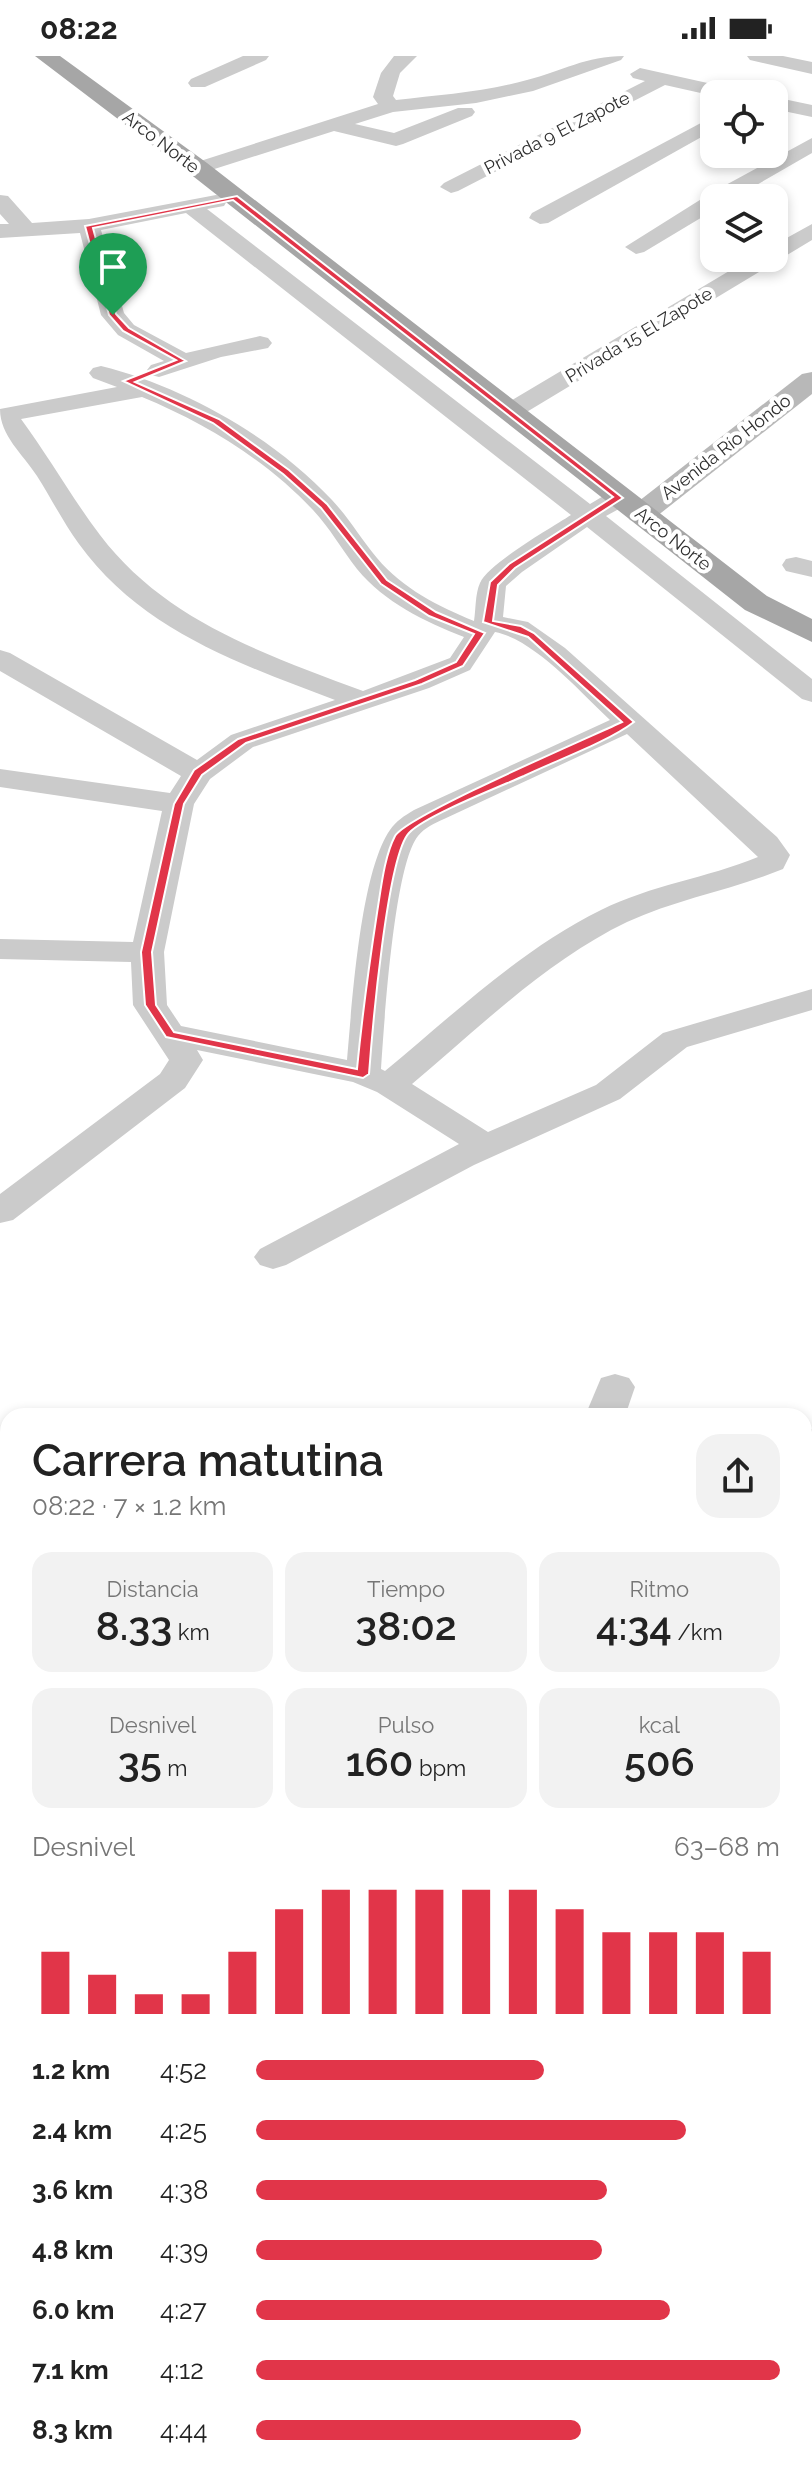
<!DOCTYPE html>
<html lang="es">
<head>
<meta charset="utf-8">
<style>
  body { margin:0; font-family:Raleway,sans-serif; background:#f2f2f2; color:#222; height:100vh; display:flex; flex-direction:column; font-size:30px; white-space:nowrap }
  * { box-sizing:border-box; margin:0 }
  p { font-size:26px; color:#767676 }
  .icon { flex:none; width:44px; height:44px; fill:none; stroke:currentColor; stroke-width:2; stroke-linecap:round; stroke-linejoin:round }
  .map { position:relative; flex:1; overflow:hidden }
  .sheet { position:absolute; left:0px; top:1352px; width:812px; height:1070px; display:flex; flex-direction:column; background:#fff; border-radius:24px 24px 0 0; box-shadow:0 4px 12px #0003 }
  .sheet>* { flex:none }
  .fabs { position:absolute; left:700px; top:24px; display:grid; gap:16px }
  .fabs a { display:grid; place-items:center; width:88px; height:88px; border-radius:16px; background:#fff; box-shadow:0 4px 12px #0003; font-size:40px }
  .pin { position:absolute; display:grid; place-items:center; width:68px; height:68px; color:#fff; margin:-82px -34px; border-radius:50% 50% 50% 0; rotate:-45deg; box-shadow:0 0 8px #0007 }
  .pin .icon { rotate:45deg }
  .round { display:grid; place-items:center; flex:none; width:84px; height:84px; border-radius:24px; background:#f2f2f2 }
  .summary { display:flex; align-items:center; justify-content:space-between; height:136px; padding:0 32px }
  h1 { font-size:44px; font-weight:600; line-height:60px }
  .figures { display:grid; grid-template-columns:repeat(3,1fr); gap:12px; height:136px; padding:8px 32px }
  .figures div { display:grid; align-content:center; border-radius:20px; background:#f2f2f2; text-align:center }
  .figures b { font-size:40px; font-weight:600 }
  .figures small { font-size:22px; font-weight:400 }
  .figures p { font-size:22px }
  .chart { height:224px; padding:16px 32px }
  .chart p { display:flex; justify-content:space-between }
  .chart svg { width:100%; height:144px; margin-top:8px; stroke:#e13549; stroke-width:6 }
  ul { padding:0 32px; list-style:none; font-size:26px }
  li { display:grid; grid-template-columns:128px 96px 1fr; align-items:center; height:60px }
  li i { height:20px; border-radius:10px; background:#e13549 }
  .status { display:flex; justify-content:space-between; align-items:center; height:56px; padding:0 40px; background:#fff; direction:ltr }
  .status svg { height:22px; fill:currentColor }
  .map>svg:first-child { display:block }
</style>
</head>
<body>
<div class="status"><b>08:22</b><svg viewBox="0 0 49 12"><path d="M0 12V9h3v3zM5 12V6h3v6zM10 12V3h3v9zM15 12V0h3v12zM26 1h20v11H26zM47 4h2v5h-2z"/></svg></div>
<div class="map">
<svg width="812" height="2421" viewBox="0 0 812 2421">
  <rect width="100%" height="100%" fill="#fff"/>
  <g fill="none" stroke-linecap="round" stroke-linejoin="round">
    <g fill="#cbcbcb" fill-rule="evenodd">
      <path d="M243 0H269L266 4 205 31H191L188 27 191 23Z"/>
      <path d="M394 0H417L400 17 393 40 396 44C440 39 484 36 527 24 562 15 586 0 624 0L621 4 533 35 476 47 393 56 355 68 394 77 458 52H472L475 56 472 60 403 88 396 90 334 75 205 116 198 118 188 112 191 108 378 48 373 41 381 17Z"/>
      <path d="M747 0H783L812 6V18L750 4Z"/>
      <path d="M640 12 739 34 742 38 714 40 665 29 458 135 451 137 440 131 444 127 645 25 633 22 630 18Z"/>
      <path d="M774 41 812 49V61L774 53Z"/>
      <path d="M714 60V74L548 167 540 168 529 162 532 157Z"/>
      <path d="M812 82V97L734 142H714V154L644 196 636 198 625 191 711 137Z"/>
      <path d="M0 139 8 140 32 167 89 163 216 139 224 140 227 145 224 150 207 153 590 448 610 436H628L632 442 628 448 606 460 812 623V646L802 643 587 471 522 516 506 530 503 561 528 566 565 592 777 781 790 799 783 813C732 834 677 843 627 866 546 905 480 971 412 1028L488 1076 596 1029 663 977 812 933V954L687 991 620 1043 474 1109 286 1209 273 1213 260 1209 254 1201 260 1193 459 1088 377 1036 353 1026 197 994 203 1004 185 1032 13 1164 0 1167V1138L160 1018 169 1004 133 949 131 906 0 903V883L133 886 162 755 0 731V713L170 737 181 720 0 615V594L10 597 197 704 231 679 335 644C240 608 141 574 79 488 63 466 51 442 37 420 23 398 0 380 0 353L117 331 93 322 89 317 93 312 101 310C185 331 273 381 332 444 349 462 361 483 377 502 403 533 438 550 474 565 476 553 475 538 480 527 489 507 551 472 571 459L186 157 101 174 124 257 134 269 186 297 260 280 268 282 272 287 268 292 221 301 159 321 151 319 147 314 151 309 164 305 118 279 101 259 80 177 0 182V168H9L0 158ZM142 341C205 367 266 404 313 454 330 472 342 494 357 513 385 547 424 565 464 581L450 602 363 635C267 599 165 565 100 479 72 442 49 401 21 363ZM495 576C535 584 580 636 610 664L414 754C404 760 396 765 390 774 360 817 352 949 347 1004L181 970 167 949 164 896 194 748 210 723 253 691 429 632 470 614ZM627 678 758 801C707 822 651 829 601 854 520 894 454 958 385 1015L381 1013C384 969 394 809 418 780 424 772 435 767 444 763Z"/>
      <path d="M812 168V184L520 360H502L499 355 502 350 751 202H774V189Z"/>
      <path d="M796 501 812 505V521L786 515 782 509 786 503Z"/>
      <path d="M615 1318 629 1322 635 1331 625 1360H585L601 1322Z"/>
      <path d="M812 1373V1402L804 1404V1375Z"/>
      <path d="M8 1474V1506L0 1508V1476Z"/>
      <path d="M0 1689 8 1691V1726L0 1724Z"/>
      <path d="M804 2290 812 2293V2354L804 2350Z"/>
      <path d="M230 2414H297L294 2421H227Z"/>
      <path d="M406 2414H463L466 2421H409Z"/>
    </g>
    <path fill="#b8b8b8" fill-rule="evenodd" d="M812 316V338L652 464 641 467 630 464 626 458 630 452 802 318Z"/>
    <path fill="#a6a6a6" fill-rule="evenodd" d="M35 0H60L207 107 767 540 812 563V586L745 554 189 117Z"/>
  </g>
  <path fill="#e13549" stroke="#fff" stroke-width="2" fill-rule="evenodd" d="M237 140 623 442 515 512 498 529 493 565 521 570 534 577 634 666C608 686 555 705 524 720 499 731 425 760 409 777 387 800 372 978 369 1018L363 1022 166 981 145 949 141 896 174 748 194 714 238 683 415 624 456 606 474 578 429 560 381 528 321 452 283 418 213 367 123 325 176 304 123 275 109 259 85 170ZM233 144 613 441 509 508 490 526 483 566 528 581 622 666C590 681 406 760 395 780 384 801 381 833 377 857 369 909 362 961 357 1013L174 976 156 949 152 896 184 748 202 719 246 687 422 628 463 610 485 577 436 556 387 524 327 448 289 414 219 363 135 326 186 305 129 272 116 258 93 172Z"/>
  <g text-anchor="middle" stroke-width="8" stroke-linejoin="round" paint-order="stroke">
    <g font-size="18" fill="#2e2e2e" stroke="#fff">
      <text transform="translate(557 77) rotate(-27)" y="6">Privada 9 El Zapote</text>
      <text transform="translate(161 86) rotate(37)" y="6">Arco Norte</text>
      <text transform="translate(639 279) rotate(-31)" y="6">Privada 15 El Zapote</text>
      <text transform="translate(726 391) rotate(-38)" y="6">Avenida Río Hondo</text>
      <text transform="translate(673 483) rotate(38)" y="6">Arco Norte</text>
    </g>
  </g>
</svg>
<div class="fabs">
<a><svg class="icon" aria-label="locate" viewBox="0 0 24 24"><circle cx="12" cy="12" r="6"/><path d="M12 2v4M12 18v4M2 12h4M18 12h4"/></svg></a>
<a><svg class="icon" aria-label="layers" viewBox="0 0 24 24"><path d="M12 4l9 5-9 5-9-5zM3 14l9 5 9-5"/></svg></a>
</div>
<div class="pin" style="left:113px;top:259px;background:#1e9e55"><svg class="icon" aria-label="arrive" viewBox="0 0 24 24"><path d="M6 21V4h12l-3 4 3 4H6"/></svg></div>
<section class="sheet">
<div class="summary"><div><h1>Carrera matutina</h1><p>08:22 · 7 × 1.2 km</p></div><a class="round"><svg class="icon" aria-label="share" viewBox="0 0 24 24"><path d="M12 15V3M7 8l5-5 5 5M5 13v7h14v-7"/></svg></a></div>
<div class="figures">
<div><p>Distancia</p><b>8.33<small> km</small></b></div>
<div><p>Tiempo</p><b>38:02</b></div>
<div><p>Ritmo</p><b>4:34<small> /km</small></b></div>
</div>
<div class="figures">
<div><p>Desnivel</p><b>35<small> m</small></b></div>
<div><p>Pulso</p><b>160<small> bpm</small></b></div>
<div><p>kcal</p><b>506</b></div>
</div>
<div class="chart"><p><span>Desnivel</span>63–68 m</p>
<svg viewBox="0 0 160 44" preserveAspectRatio="none"><path d="M5 44V25M15 44V32M25 44V38M35 44V38M45 44V25M55 44V12M65 44V6M75 44V6M85 44V6M95 44V6M105 44V6M115 44V12M125 44V19M135 44V19M145 44V19M155 44V25"/></svg>
</div>
<ul>
<li><b>1.2 km</b>4:52<i style="width:55%"></i></li>
<li><b>2.4 km</b>4:25<i style="width:82%"></i></li>
<li><b>3.6 km</b>4:38<i style="width:67%"></i></li>
<li><b>4.8 km</b>4:39<i style="width:66%"></i></li>
<li><b>6.0 km</b>4:27<i style="width:79%"></i></li>
<li><b>7.1 km</b>4:12<i style="width:100%"></i></li>
<li><b>8.3 km</b>4:44<i style="width:62%"></i></li>
</ul>
</section>
</div>
</body>
</html>
